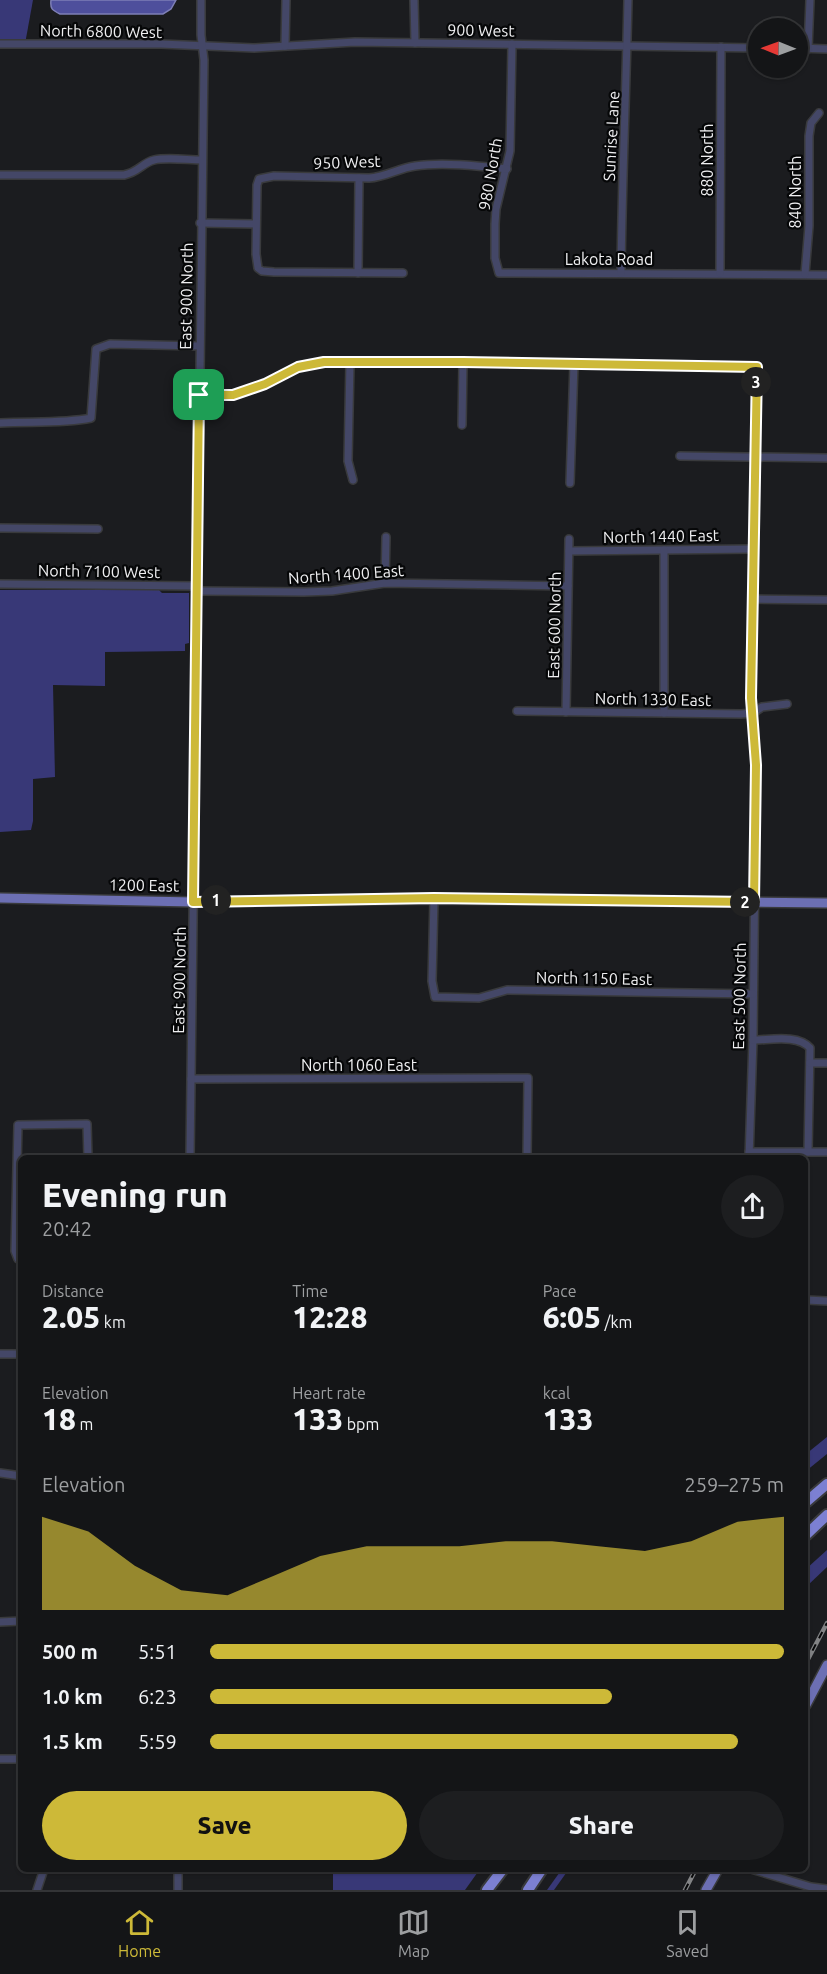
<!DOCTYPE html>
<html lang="en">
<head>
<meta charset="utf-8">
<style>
  body { margin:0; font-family:Ubuntu,sans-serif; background:#1d1e20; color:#f1f3f6; height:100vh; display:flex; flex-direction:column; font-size:22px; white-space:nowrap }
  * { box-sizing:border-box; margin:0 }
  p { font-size:20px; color:#9d9fa1 }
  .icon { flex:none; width:33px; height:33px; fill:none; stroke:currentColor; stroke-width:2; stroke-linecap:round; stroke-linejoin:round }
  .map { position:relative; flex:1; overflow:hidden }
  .drawer { position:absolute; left:18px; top:1155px; width:790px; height:717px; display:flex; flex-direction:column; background:#141517; border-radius:9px; box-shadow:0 2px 4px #0004,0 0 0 2px #333436 }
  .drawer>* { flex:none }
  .needle { width:39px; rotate:271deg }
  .tools { position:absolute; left:748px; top:18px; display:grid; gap:12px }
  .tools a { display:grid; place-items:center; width:60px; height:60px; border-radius:50%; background:#141517; box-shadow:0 2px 4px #0004,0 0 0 2px #333436; font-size:30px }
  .pin { position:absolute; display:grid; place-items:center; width:51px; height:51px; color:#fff; margin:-26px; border-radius:12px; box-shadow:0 3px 9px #0006 }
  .km { position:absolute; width:30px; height:30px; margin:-15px; border-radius:50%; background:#222; color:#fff; font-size:16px; line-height:30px; text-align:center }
  .round { display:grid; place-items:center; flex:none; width:63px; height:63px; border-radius:32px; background:#1d1e20 }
  .summary { display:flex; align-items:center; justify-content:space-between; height:102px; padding:0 24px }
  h1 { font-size:33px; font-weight:800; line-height:45px }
  .metrics { display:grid; grid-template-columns:repeat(3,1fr); gap:9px; height:102px; padding:6px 24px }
  .metrics div { display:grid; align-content:center }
  .metrics b { font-size:30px; font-weight:800 }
  .metrics small { font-size:16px; font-weight:400 }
  .metrics p { font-size:16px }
  .chart { height:168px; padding:12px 24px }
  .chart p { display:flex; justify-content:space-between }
  .chart svg { width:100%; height:108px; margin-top:6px; fill:#cdb938; opacity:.7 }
  .primary-button { display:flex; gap:12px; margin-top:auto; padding:12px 24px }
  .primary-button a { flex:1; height:69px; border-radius:36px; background:#cdb938; color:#111; font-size:24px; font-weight:800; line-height:69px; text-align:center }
  .primary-button a+a { background:#1d1e20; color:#f1f3f6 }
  ul { padding:0 24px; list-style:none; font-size:20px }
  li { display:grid; grid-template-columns:96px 72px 1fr; align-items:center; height:45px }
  li i { height:15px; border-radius:8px; background:#cdb938 }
  .menu { display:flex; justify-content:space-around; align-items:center; height:84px; border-top:2px solid #333436; background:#141517; font-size:16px; color:#9d9fa1 }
  .menu a { display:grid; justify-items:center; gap:3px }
  .menu .current { color:#cdb938 }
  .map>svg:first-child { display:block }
</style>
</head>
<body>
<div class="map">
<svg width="827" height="1890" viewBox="0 0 827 1890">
  <rect width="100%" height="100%" fill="#1b1c1f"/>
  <g fill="#383877">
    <path d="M0 0H33L25 44 0 43Z"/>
    <path d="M0 590H159L162 593H189V643L185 644V651L105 652V686L53 685 55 777 33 779V821L31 830 0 832Z"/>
    <path d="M827 1437V1454L806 1471V1454Z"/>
    <path d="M827 1550V1567L806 1587V1569Z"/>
    <path d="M333 1869H480L465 1890H333Z"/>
    <path d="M562 1869H569L554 1890H547Z"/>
  </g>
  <path fill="#4e4f9c" stroke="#7e7fb6" stroke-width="1.5" d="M51 0H176L171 9 163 14H60C52 10 50 9 51 0Z"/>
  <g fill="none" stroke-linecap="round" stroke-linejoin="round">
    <g stroke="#393a3c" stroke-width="10">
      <g id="minor">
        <path d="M414 0 415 43"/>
        <path d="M0 44H161L254 48 355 42 759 48"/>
        <path d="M512 44 510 151 496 209 495 224V258L499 273 827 275"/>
        <path d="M285 46 286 0"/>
        <path d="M798 48 827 49"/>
        <path d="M808 49 810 0"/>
        <path d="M0 175H124C139 172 142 163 154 160 167 157 188 160 202 160"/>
        <path d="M200 223 256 224"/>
        <path d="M358 273 359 178"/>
        <path d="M403 273 274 272 262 271 258 268 256 254 257 185 259 179 274 176 369 178C386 177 399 168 415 166 443 162 479 166 507 169"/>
        <path d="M621 273C622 182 626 91 628 0"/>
        <path d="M720 273 721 47"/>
        <path d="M805 274 809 226V136L811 123 819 113"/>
        <path d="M350 362 348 461 353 480"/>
        <path d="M199 395H233L265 384 298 367 324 362H463L757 367 751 697 756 765 753 1040 749 1158"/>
        <path d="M0 423C30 421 61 424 91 418L96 349 110 344 199 346"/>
        <path d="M462 425 463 362"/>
        <path d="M680 456 827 458"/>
        <path d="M570 483 574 364"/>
        <path d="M0 528 98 529"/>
        <path d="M569 551 753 549"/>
        <path d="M385 583 386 537"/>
        <path d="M0 584 198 586"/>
        <path d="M197 591 304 592 332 591 385 583 568 586"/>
        <path d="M752 599 827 600"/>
        <path d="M517 711 741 714 753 713 762 707 787 704"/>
        <path d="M566 712 569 539"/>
        <path d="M664 713V550"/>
        <path d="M434 899 432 981 435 997 479 998 507 990 753 994"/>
        <path d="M753 1040C770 1040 798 1034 810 1048L808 1152"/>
        <path d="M810 1063H827"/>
        <path d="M191 1079 528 1078 527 1158"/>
        <path d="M749 1152H827"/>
        <path d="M190 1158 204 60 201 35V0"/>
        <path d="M21 1260 18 1259 15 1251 18 1125 87 1124 88 1158"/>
        <path d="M806 1300 827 1301"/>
        <path d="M0 1354H21"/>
        <path d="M0 1473 21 1476"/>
        <path d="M0 1622 21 1621"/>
        <path d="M0 1759H21"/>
        <path d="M751 1869 811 1887 827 1889"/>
        <path d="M37 1890 44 1869"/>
        <path d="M178 1890V1869"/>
      </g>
    </g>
    <g stroke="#393a3c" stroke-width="12">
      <g id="major">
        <path d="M0 898 193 902 434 899 827 903"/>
        <path d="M806 1705 827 1665"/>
        <path d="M706 1890 718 1869"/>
      </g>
    </g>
    <g stroke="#393a3c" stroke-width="14">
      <g id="highway">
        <path d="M806 1502 827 1484"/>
        <path d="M806 1535 827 1515"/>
        <path d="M487 1890 503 1869"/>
        <path d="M528 1890 542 1869"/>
      </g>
    </g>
    <use href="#minor" stroke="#444767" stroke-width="7"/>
    <use href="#major" stroke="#6c6fb3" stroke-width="9"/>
    <use href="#highway" stroke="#7c80d2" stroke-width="10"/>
    <g stroke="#828385" stroke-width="4.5">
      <g id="rail">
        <path d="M806 1663 827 1623"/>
        <path d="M685 1890 696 1869"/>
      </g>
    </g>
    <use href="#rail" stroke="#060708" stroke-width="2" stroke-dasharray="7" stroke-linecap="butt"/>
  </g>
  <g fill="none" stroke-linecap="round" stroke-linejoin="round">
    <g stroke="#fff" stroke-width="12">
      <path id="route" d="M324 362H463L757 367 751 698 756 765 754 902 434 898 193 902 199 395H233L265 384 298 367Z"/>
    </g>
    <use href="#route" stroke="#cdb938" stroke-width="8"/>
  </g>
  <g text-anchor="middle" stroke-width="4.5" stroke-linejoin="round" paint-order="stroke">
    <g font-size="16" fill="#efeff1" stroke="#060708">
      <text transform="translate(481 30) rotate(1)" y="6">900 West</text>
      <text transform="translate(101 31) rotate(1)" y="6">North 6800 West</text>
      <text transform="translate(611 136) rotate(-87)" y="6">Sunrise Lane</text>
      <text transform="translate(707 160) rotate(-90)" y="6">880 North</text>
      <text transform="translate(347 162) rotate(-2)" y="6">950 West</text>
      <text transform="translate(490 174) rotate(-80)" y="6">980 North</text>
      <text transform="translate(795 192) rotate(-90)" y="6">840 North</text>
      <text x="609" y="265">Lakota Road</text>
      <text transform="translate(186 296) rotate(-89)" y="6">East 900 North</text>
      <text transform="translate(661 536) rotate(-1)" y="6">North 1440 East</text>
      <text transform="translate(99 571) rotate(1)" y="6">North 7100 West</text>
      <text transform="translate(346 574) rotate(-4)" y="6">North 1400 East</text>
      <text transform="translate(554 625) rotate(-89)" y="6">East 600 North</text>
      <text transform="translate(653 699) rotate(1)" y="6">North 1330 East</text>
      <text transform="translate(144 885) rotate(1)" y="6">1200 East</text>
      <text transform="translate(594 978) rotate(1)" y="6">North 1150 East</text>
      <text transform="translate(179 980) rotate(-89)" y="6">East 900 North</text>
      <text transform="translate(739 996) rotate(-89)" y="6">East 500 North</text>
      <text x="359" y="1071">North 1060 East</text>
    </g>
  </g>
</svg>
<div class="tools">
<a><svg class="needle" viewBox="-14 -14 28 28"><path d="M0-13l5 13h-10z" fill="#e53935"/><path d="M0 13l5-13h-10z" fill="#9d9fa1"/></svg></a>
</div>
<div class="pin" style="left:199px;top:395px;background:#1e9e55"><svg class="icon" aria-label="arrive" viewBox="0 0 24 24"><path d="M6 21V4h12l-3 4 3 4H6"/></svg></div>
<b class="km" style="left:216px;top:900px">1</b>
<b class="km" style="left:745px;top:902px">2</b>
<b class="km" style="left:756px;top:382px">3</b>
<section class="drawer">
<div class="summary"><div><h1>Evening run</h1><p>20:42</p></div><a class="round"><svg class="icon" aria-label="share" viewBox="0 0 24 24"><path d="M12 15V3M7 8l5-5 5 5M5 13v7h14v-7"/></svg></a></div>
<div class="metrics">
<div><p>Distance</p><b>2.05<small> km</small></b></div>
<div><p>Time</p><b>12:28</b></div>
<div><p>Pace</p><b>6:05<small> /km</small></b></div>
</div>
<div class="metrics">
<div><p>Elevation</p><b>18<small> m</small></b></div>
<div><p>Heart rate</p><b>133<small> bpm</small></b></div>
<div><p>kcal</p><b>133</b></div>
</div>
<div class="chart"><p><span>Elevation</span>259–275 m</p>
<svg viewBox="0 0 160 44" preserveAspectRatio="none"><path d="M0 44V6L10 12L20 26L30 36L40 38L50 30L60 22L70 18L80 18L90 18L100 16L110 16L120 18L130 20L140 16L150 8L160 6V44z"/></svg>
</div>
<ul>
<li><b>500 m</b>5:51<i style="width:100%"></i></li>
<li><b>1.0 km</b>6:23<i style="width:70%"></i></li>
<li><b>1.5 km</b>5:59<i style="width:92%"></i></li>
</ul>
<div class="primary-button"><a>Save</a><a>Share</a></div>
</section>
</div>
<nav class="menu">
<a class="current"><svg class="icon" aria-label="home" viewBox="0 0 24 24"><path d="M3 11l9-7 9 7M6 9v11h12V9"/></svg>Home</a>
<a><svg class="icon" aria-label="map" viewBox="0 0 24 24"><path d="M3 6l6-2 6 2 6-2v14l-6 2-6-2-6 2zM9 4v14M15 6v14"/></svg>Map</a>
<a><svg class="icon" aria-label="saved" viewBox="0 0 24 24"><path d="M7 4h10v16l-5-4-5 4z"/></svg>Saved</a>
</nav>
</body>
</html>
